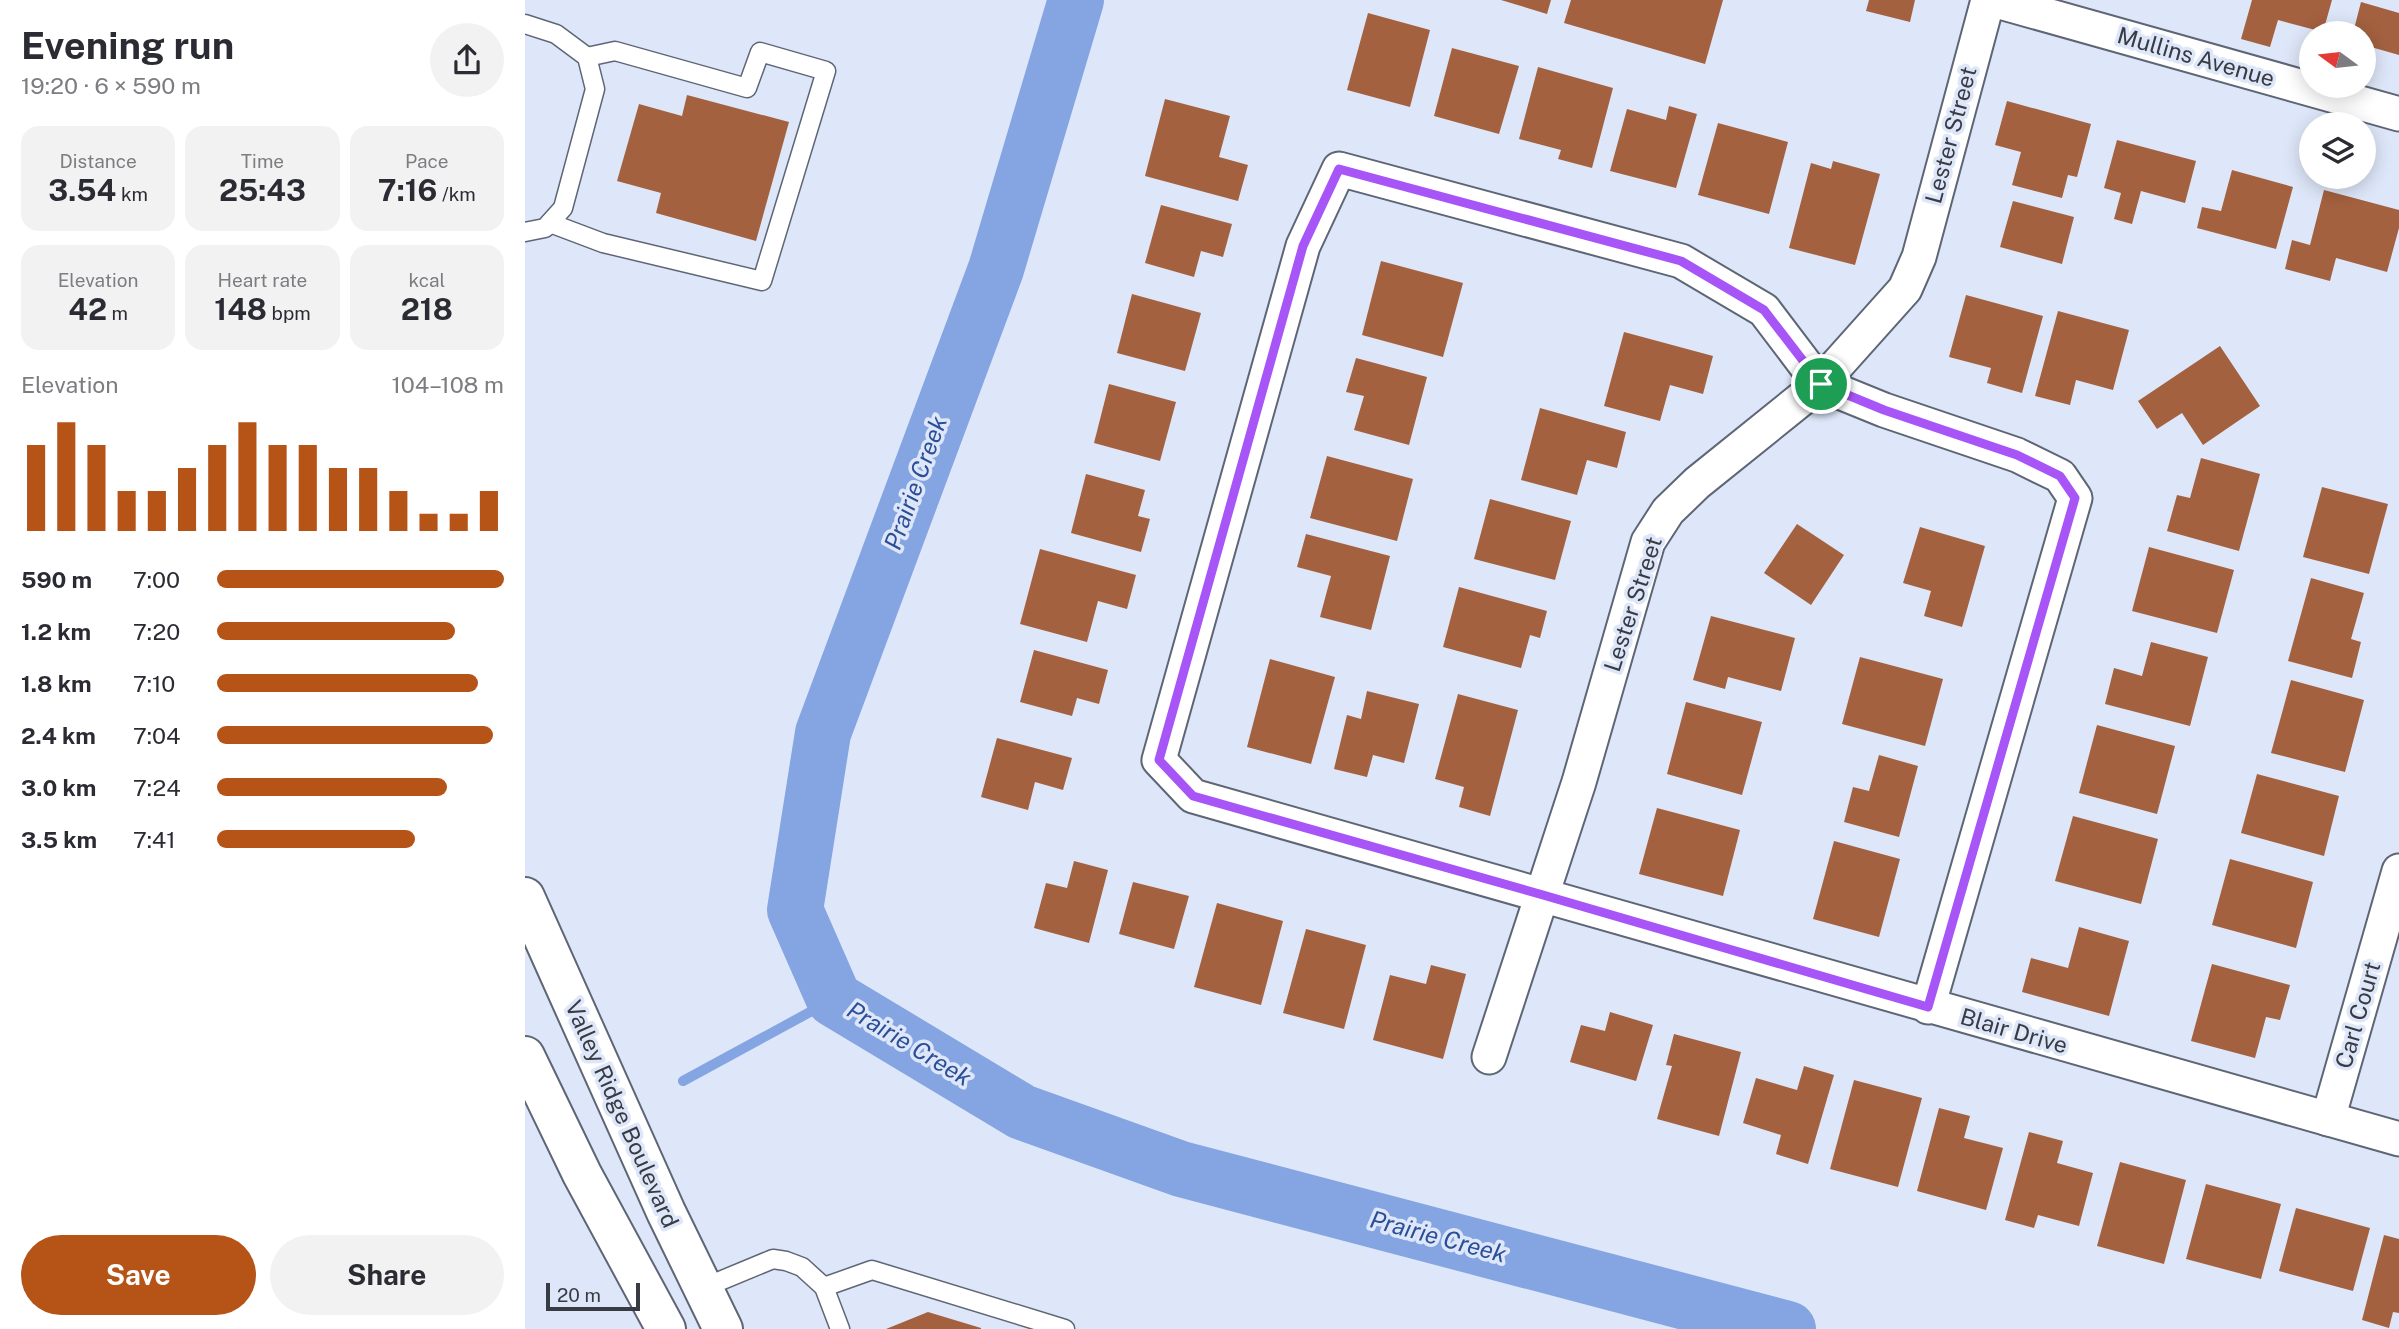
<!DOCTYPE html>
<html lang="en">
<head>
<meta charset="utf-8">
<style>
  body { margin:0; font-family:"Public Sans",sans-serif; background:#f2f2f3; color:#2b2b33; height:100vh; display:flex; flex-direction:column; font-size:26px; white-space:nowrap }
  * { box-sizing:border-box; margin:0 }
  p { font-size:23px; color:#7c7c81 }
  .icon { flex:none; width:38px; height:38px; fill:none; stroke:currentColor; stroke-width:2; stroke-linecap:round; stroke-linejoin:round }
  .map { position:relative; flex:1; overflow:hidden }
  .side { display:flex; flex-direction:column; background:#fff; width:525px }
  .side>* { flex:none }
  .needle { width:46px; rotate:285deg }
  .buttons { position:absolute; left:1774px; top:21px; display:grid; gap:14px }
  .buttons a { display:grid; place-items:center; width:77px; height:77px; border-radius:50%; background:#fff; box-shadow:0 4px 18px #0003; font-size:35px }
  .scale { position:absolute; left:21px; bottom:18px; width:94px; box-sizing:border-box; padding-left:7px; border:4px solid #383b42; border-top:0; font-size:19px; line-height:24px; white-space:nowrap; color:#383b42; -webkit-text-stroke:5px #dee7f9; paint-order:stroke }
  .pin { position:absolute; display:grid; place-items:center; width:60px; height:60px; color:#fff; margin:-30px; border:4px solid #fff; border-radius:50%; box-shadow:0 2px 7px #0007 }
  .round { display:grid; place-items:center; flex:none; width:74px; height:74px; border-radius:37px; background:#f2f2f3 }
  .headline { display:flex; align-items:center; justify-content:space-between; height:119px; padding:0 21px }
  h1 { font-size:38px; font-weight:700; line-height:52px }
  .figures { display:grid; grid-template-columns:repeat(3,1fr); gap:10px; height:119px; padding:7px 21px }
  .figures div { display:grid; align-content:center; border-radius:18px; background:#f2f2f3; text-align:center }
  .figures b { font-size:30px; font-weight:700 }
  .figures small { font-size:19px; font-weight:400 }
  .figures p { font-size:19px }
  .chart { height:196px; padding:14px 21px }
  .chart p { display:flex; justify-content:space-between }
  .chart svg { width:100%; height:126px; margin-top:7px; stroke:#b65418; stroke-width:6 }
  .cta { display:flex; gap:14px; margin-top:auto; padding:14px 21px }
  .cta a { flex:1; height:80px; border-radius:42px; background:#b65418; color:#fff; font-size:28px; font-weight:700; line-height:80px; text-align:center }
  .cta a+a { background:#f2f2f3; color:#2b2b33 }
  ul { padding:0 21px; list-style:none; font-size:23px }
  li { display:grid; grid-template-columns:112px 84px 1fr; align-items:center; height:52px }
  li i { height:18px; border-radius:9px; background:#b65418 }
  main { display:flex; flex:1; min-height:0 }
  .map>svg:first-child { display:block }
</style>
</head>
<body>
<main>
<section class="side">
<div class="headline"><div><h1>Evening run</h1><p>19:20 · 6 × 590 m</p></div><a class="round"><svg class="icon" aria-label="share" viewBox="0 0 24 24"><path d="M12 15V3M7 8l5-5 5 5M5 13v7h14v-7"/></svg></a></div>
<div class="figures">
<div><p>Distance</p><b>3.54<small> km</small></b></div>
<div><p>Time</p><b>25:43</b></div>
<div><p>Pace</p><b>7:16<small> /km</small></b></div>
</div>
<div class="figures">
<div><p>Elevation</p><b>42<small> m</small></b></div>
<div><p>Heart rate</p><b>148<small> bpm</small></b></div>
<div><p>kcal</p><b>218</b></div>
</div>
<div class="chart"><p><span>Elevation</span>104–108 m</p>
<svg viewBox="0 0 160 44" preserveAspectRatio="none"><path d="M5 44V14M15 44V6M25 44V14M35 44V30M45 44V30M55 44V22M65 44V14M75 44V6M85 44V14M95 44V14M105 44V22M115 44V22M125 44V30M135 44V38M145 44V38M155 44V30"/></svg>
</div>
<ul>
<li><b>590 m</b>7:00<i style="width:100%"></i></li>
<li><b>1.2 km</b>7:20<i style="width:83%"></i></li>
<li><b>1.8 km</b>7:10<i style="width:91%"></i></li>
<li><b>2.4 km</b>7:04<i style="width:96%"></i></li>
<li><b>3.0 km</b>7:24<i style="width:80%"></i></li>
<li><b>3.5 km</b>7:41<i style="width:69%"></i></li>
</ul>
<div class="cta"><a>Save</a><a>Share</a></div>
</section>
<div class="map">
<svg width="1874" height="1329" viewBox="0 0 1874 1329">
  <rect width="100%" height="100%" fill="#dee7f9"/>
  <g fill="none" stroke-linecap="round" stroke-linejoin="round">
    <path stroke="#84a4e2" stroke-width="10" d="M158 1081 309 999"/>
    <path stroke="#84a4e2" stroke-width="56" d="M551 0 471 269 298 733 270 910 309 999 497 1112 656 1169 1263 1329"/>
  </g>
  <g fill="#a3613f">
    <path d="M976 0H1026L1022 14Z"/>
    <path d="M1046 0H1198L1180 64 1039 23Z"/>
    <path d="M1344 0H1390L1385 22 1341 11Z"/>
    <path d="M1727 0H1807L1798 32 1753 20 1745 47 1716 39Z"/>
    <path d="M1836 2 1874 13V55L1839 45V33H1828Z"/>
    <path d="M843 13 905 30 885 107 822 90Z"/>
    <path d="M927 48 994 66 974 134 909 116Z"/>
    <path d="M1013 67 1088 88 1067 168 1033 159 1036 150 994 139Z"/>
    <path d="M162 95 264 122 231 241 131 213 136 193 92 181 114 104 157 116Z"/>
    <path d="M640 99 705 116 694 157 723 165 713 201 620 176Z"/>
    <path d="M1482 101 1566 124 1552 177 1543 175 1537 198 1487 185 1496 152 1470 145Z"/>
    <path d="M1144 106 1172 114 1151 188 1085 171 1102 109 1141 120Z"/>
    <path d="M1193 123 1263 142 1244 214 1173 195Z"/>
    <path d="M1592 140 1671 161 1660 203 1616 191 1607 224 1589 219 1596 193 1579 188Z"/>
    <path d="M1308 161 1355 174 1330 265 1264 248 1286 163 1306 169Z"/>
    <path d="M1707 170 1768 187 1751 249 1672 228 1677 207 1696 211Z"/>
    <path d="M1799 190 1874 210V228L1862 272 1811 258 1805 281 1760 269 1767 240 1785 245Z"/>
    <path d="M1488 201 1549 217 1537 264 1475 247Z"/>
    <path d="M636 205 707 224 698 257 676 251 669 277 620 263Z"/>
    <path d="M856 261 938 283 918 357 837 335Z"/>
    <path d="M607 294 676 313 660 371 592 353Z"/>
    <path d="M1441 295 1518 316 1497 393 1462 383 1466 368 1424 357Z"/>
    <path d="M1533 311 1604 330 1588 390 1551 380 1545 405 1510 396Z"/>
    <path d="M1099 332 1188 356 1178 394 1145 385 1135 421 1079 406Z"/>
    <path d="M1695 346 1735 406 1678 445 1657 413 1632 429 1613 401Z"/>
    <path d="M831 358 902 377 884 445 829 430 839 396 821 392Z"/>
    <path d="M584 384 651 402 635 461 569 443Z"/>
    <path d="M1015 408 1101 432 1092 468 1062 460 1052 495 996 480Z"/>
    <path d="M802 456 888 479 872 541 785 518Z"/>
    <path d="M1676 458 1735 474 1714 551 1642 531 1652 495 1665 498Z"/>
    <path d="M561 474 620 490 613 516 625 519 616 552 546 533Z"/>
    <path d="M1797 487 1863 504 1844 574 1778 557Z"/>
    <path d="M965 499 1046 521 1030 580 949 559Z"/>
    <path d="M1272 524 1319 555 1286 605 1239 573Z"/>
    <path d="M1395 527 1460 546 1437 627 1399 616 1406 591 1378 583Z"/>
    <path d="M781 534 865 556 846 630 795 617 806 576 772 567Z"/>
    <path d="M1624 547 1709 570 1692 633 1607 611Z"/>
    <path d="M515 549 611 575 602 609 573 601 562 642 495 624Z"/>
    <path d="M1786 578 1839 593 1826 639 1836 642 1827 678 1763 661Z"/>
    <path d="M934 587 1022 611 1015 638 1005 635 996 668 918 647Z"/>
    <path d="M1186 616 1270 638 1256 691 1203 677 1200 689 1168 680Z"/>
    <path d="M1626 642 1683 657 1665 726 1580 704 1589 668 1617 676Z"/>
    <path d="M509 650 583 670 574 704 552 698 547 716 495 702Z"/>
    <path d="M1335 657 1418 679 1400 746 1317 724Z"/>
    <path d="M745 659 810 677 786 764 722 747Z"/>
    <path d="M1766 680 1839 700 1820 772 1746 753Z"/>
    <path d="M842 691 894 704 879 763 848 755 842 777 809 769 822 715 836 719Z"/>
    <path d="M933 694 993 710 965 816 934 807 939 787 910 779Z"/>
    <path d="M1161 702 1237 722 1217 795 1142 774Z"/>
    <path d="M1572 725 1650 746 1632 814 1554 793Z"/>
    <path d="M472 738 547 758 538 790 510 782 503 810 456 797Z"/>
    <path d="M1354 755 1393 766 1374 837 1319 822 1328 787 1344 791Z"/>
    <path d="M1732 774 1814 796 1799 856 1716 833Z"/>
    <path d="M1132 808 1215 830 1198 896 1114 874Z"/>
    <path d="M1548 816 1633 839 1616 904 1530 881Z"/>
    <path d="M1309 841 1375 859 1354 937 1288 919Z"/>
    <path d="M1705 859 1788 882 1771 948 1687 925Z"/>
    <path d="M549 861 583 870 564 943 509 928 521 883 542 888Z"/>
    <path d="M608 882 664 896 649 949 594 934Z"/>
    <path d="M692 903 758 921 736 1005 669 987Z"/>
    <path d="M1554 927 1604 941 1584 1016 1497 992 1506 958 1543 968Z"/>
    <path d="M781 929 841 945 819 1029 758 1013Z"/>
    <path d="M1687 964 1765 985 1755 1020 1741 1017 1730 1058 1666 1041Z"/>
    <path d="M906 965 941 974 918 1059 848 1040 865 975 901 984Z"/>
    <path d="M1085 1012 1128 1025 1111 1081 1045 1062 1056 1025 1080 1031Z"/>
    <path d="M1149 1034 1216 1052 1194 1136 1132 1119 1147 1066 1141 1065Z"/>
    <path d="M1279 1066 1309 1075 1283 1164 1251 1154 1256 1135 1218 1123 1231 1078 1272 1090Z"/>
    <path d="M1329 1080 1397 1098 1373 1187 1305 1169Z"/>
    <path d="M1414 1108 1445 1116 1439 1138 1478 1148 1461 1210 1392 1191Z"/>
    <path d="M1504 1132 1538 1141 1532 1163 1568 1173 1554 1226 1513 1215 1509 1228 1480 1220Z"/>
    <path d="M1595 1162 1661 1180 1639 1264 1572 1246Z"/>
    <path d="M1681 1184 1756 1204 1736 1279 1661 1259Z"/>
    <path d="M1771 1208 1845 1228 1828 1291 1754 1271Z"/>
    <path d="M1859 1235 1874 1239V1313L1868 1312 1864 1328 1837 1320Z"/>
    <path d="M403 1312 456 1328V1329H361Z"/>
  </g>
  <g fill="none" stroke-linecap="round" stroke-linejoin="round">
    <g stroke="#5e6676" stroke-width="21">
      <g id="lane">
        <path d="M0 24 31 34 62 57 70 89 38 208 20 228 0 232"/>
        <path d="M25 223 78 243 237 281 301 71 235 52 222 88 90 51 62 57"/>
        <path d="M299 1287 347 1270 540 1329"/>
        <path d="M178 1288 248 1259 261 1261 277 1267 299 1287 315 1329"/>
      </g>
    </g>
    <g stroke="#5e6676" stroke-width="37">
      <g id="street">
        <path d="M1468 0 1874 114"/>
        <path d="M1403 1007 1550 498 1535 476 1492 455 1359 410 1295 384 1239 310 1156 261 814 169 778 246 634 760 668 796C1070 909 1471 1026 1874 1139"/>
        <path d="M964 1057 1054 782 1123 542 1143 511 1172 483 1295 384 1380 289 1394 257 1463 0"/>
        <path d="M1803 1119 1874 871"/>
      </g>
    </g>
    <g stroke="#5e6676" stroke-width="42">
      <g id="secondary">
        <path d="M0 897 141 1212 198 1329"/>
        <path d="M0 1056 57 1174 141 1329"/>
      </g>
    </g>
    <use href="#lane" stroke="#fff" stroke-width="18"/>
    <use href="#street" stroke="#fff" stroke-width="33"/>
    <use href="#secondary" stroke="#fff" stroke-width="38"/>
  </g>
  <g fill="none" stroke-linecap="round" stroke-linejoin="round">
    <g stroke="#fff" stroke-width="14">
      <path id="route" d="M814 169 1156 261 1239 310 1296 384 1359 410 1492 455 1535 476 1550 498 1403 1007 1018 895 668 796 634 760 778 246Z"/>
    </g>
    <use href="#route" stroke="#a855f7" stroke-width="9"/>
  </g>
  <g text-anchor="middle" stroke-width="7" stroke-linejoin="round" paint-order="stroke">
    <g font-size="23" fill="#383b42" stroke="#dee7f9">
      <text transform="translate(1671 57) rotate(16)" y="8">Mullins Avenue</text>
      <text transform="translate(1426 135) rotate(-75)" y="8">Lester Street</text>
      <text transform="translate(1108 604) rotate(-72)" y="8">Lester Street</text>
      <text transform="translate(1833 1015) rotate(-74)" y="8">Carl Court</text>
      <text transform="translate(1489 1031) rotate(16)" y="8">Blair Drive</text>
      <text transform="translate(97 1114) rotate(66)" y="8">Valley Ridge Boulevard</text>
    </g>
    <g font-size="24" font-style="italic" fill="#2b4e98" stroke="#dee7f9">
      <text transform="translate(391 483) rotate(-70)" y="8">Prairie Creek</text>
      <text transform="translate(384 1044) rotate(31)" y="8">Prairie Creek</text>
      <text transform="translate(913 1237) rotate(15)" y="8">Prairie Creek</text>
    </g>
  </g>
</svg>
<div class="buttons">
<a><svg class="needle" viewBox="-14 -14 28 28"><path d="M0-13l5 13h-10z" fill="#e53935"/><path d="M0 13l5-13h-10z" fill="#7c7c81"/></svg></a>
<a><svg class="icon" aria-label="layers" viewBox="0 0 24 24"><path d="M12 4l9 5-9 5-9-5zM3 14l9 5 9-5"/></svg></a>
</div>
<div class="scale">20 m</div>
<div class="pin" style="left:1296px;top:384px;background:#1e9e55"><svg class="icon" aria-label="arrive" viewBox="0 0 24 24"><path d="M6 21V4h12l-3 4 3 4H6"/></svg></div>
</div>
</main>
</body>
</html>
